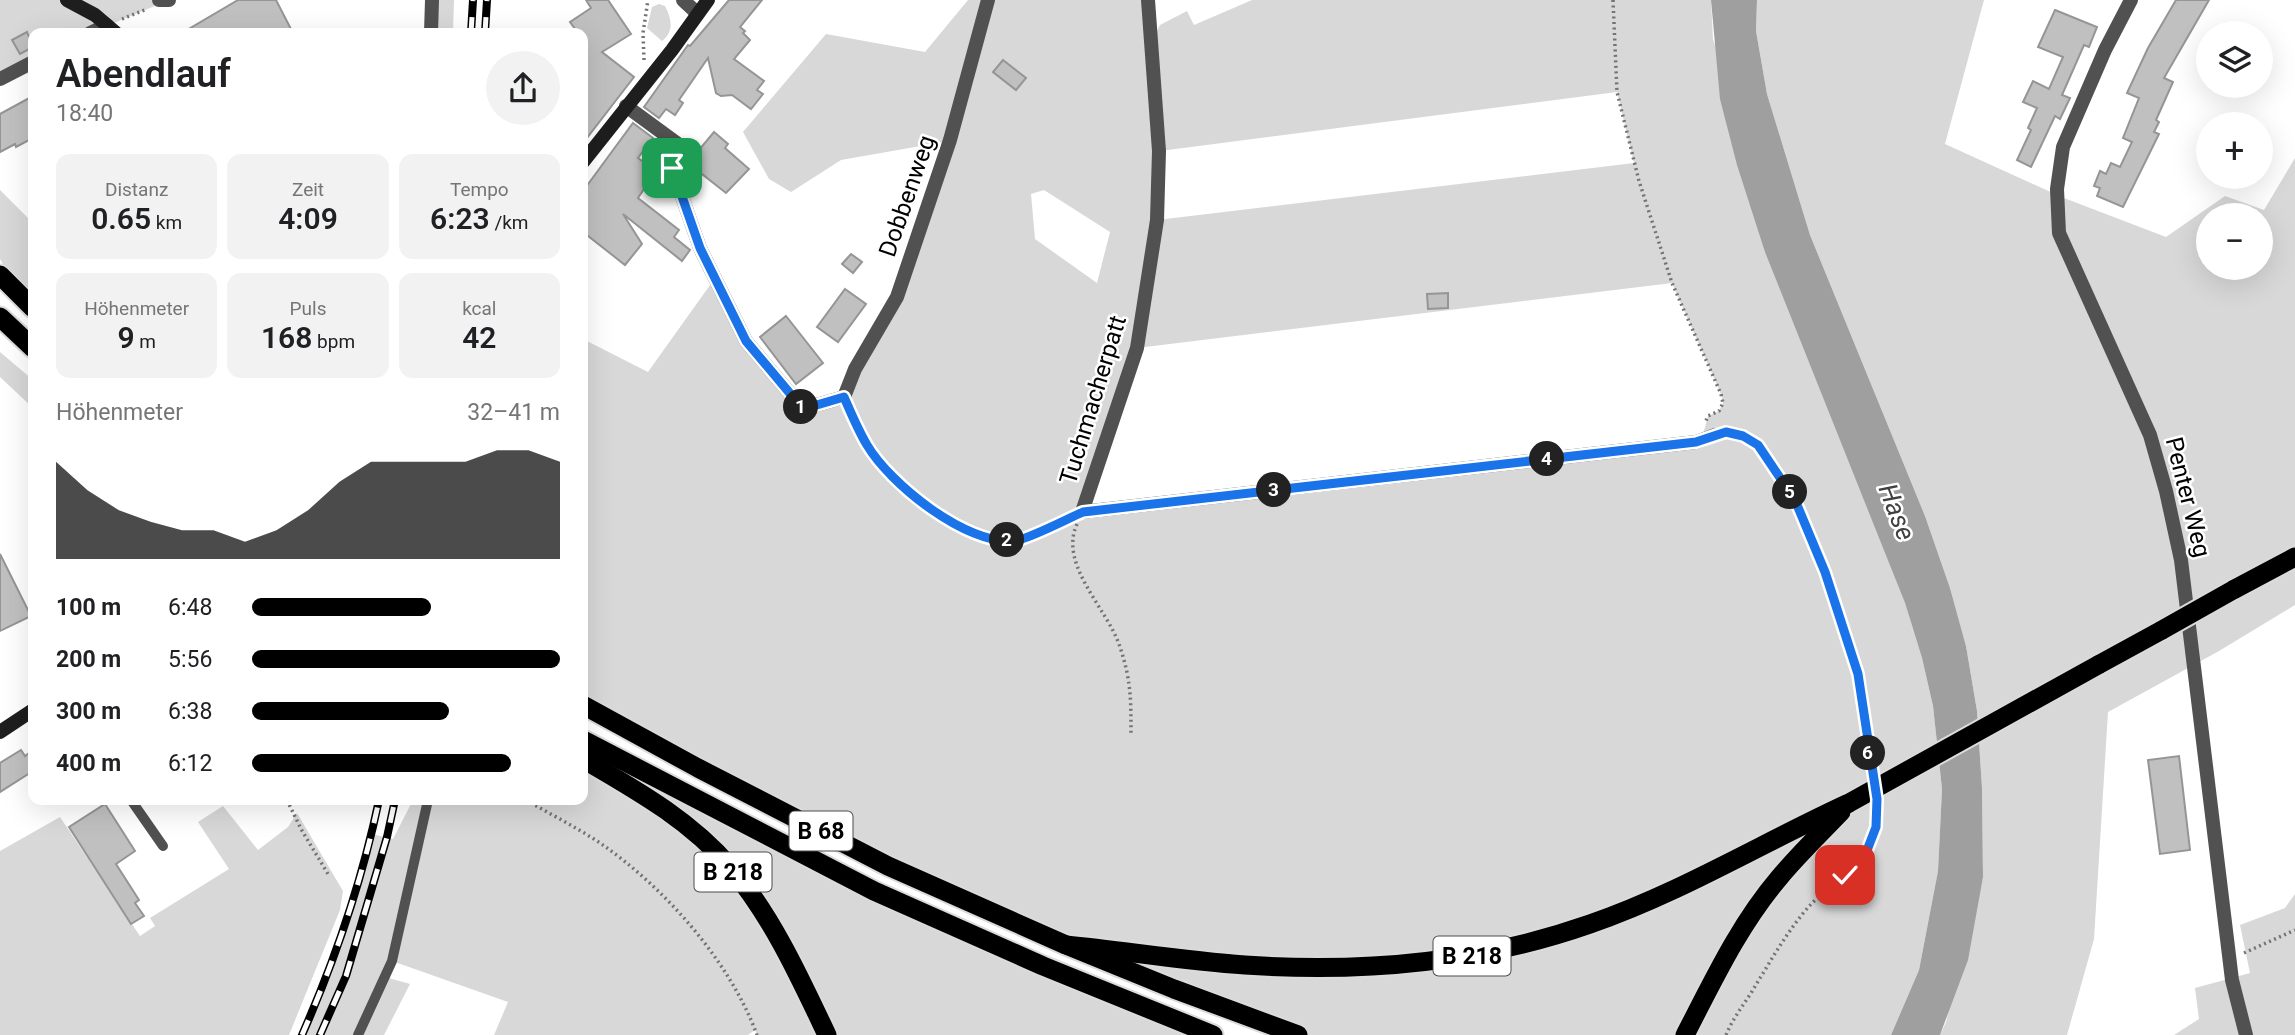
<!DOCTYPE html>
<html lang="de">
<head>
<meta charset="utf-8">
<style>
  body { margin:0; font-family:Roboto,sans-serif; background:#f2f2f2; color:#202124; height:100vh; display:flex; flex-direction:column; font-size:26px; white-space:nowrap }
  * { box-sizing:border-box; margin:0 }
  p { font-size:23px; color:#757577 }
  .icon { flex:none; width:38px; height:38px; fill:none; stroke:currentColor; stroke-width:2; stroke-linecap:round; stroke-linejoin:round }
  .map { position:relative; flex:1; overflow:hidden }
  .sheet { position:absolute; left:28px; top:28px; width:560px; height:777px; display:flex; flex-direction:column; background:#fff; border-radius:14px; box-shadow:0 7px 28px #0002 }
  .sheet>* { flex:none }
  .tools { position:absolute; left:2196px; top:21px; display:grid; gap:14px }
  .tools a { display:grid; place-items:center; width:77px; height:77px; border-radius:50%; background:#fff; box-shadow:0 7px 28px #0002; font-size:35px }
  .pin { position:absolute; display:grid; place-items:center; width:60px; height:60px; color:#fff; margin:-30px; border-radius:14px; box-shadow:0 4px 10px #0006 }
  .km { position:absolute; width:35px; height:35px; margin:-18px; border-radius:50%; background:#222; color:#fff; font-size:19px; line-height:35px; text-align:center }
  .round { display:grid; place-items:center; flex:none; width:74px; height:74px; border-radius:37px; background:#f2f2f2 }
  .summary { display:flex; align-items:center; justify-content:space-between; height:119px; padding:0 28px }
  h1 { font-size:38px; font-weight:600; line-height:52px }
  .metrics { display:grid; grid-template-columns:repeat(3,1fr); gap:10px; height:119px; padding:7px 28px }
  .metrics div { display:grid; align-content:center; border-radius:14px; background:#f2f2f2; text-align:center }
  .metrics b { font-size:30px; font-weight:600 }
  .metrics small { font-size:19px; font-weight:400 }
  .metrics p { font-size:19px }
  .chart { height:196px; padding:14px 28px }
  .chart p { display:flex; justify-content:space-between }
  .chart svg { width:100%; height:126px; margin-top:7px; fill:#000; opacity:.7 }
  ul { padding:0 28px; list-style:none; font-size:23px }
  li { display:grid; grid-template-columns:112px 84px 1fr; align-items:center; height:52px }
  li i { height:18px; border-radius:9px; background:#000 }
  .map>svg:first-child { display:block }
</style>
</head>
<body>
<div class="map">
<svg width="2295" height="1035" viewBox="0 0 2295 1035">
  <rect width="100%" height="100%" fill="#fff"/>
  <g fill="#d8d8d8" fill-rule="evenodd">
    <path d="M0 0H169L90 33H33V62L0 79Z"/>
    <path d="M432 0H454L453 33H431Z"/>
    <path d="M968 0H1148L1156 33 1160 25 1187 11 1194 25 1252 0H1711L1713 39 1814 370 1905 603 1922 658 1933 706 1942 789 1938 871 1919 970 1891 1035H1298L1066 945 583 705V339L648 372 715 278 746 341 803 409 844 397 897 297 949 141 841 160 791 192 769 179 743 132 826 34 925 52ZM1617 92 1634 163 1157 220 1160 151ZM1044 190 1110 232 1097 283 1035 239 1031 194ZM1672 283 1721 394 1723 403 1719 411 1708 416 1704 431 1696 442 1083 512 1137 348Z"/>
    <path d="M1757 0H1984L1945 144 2064 198 2166 237 2225 196 2264 210 2295 158V605L2219 651 2108 712 2094 939 2067 1035H1940L1946 1022 1983 877 1982 788 1977 711 1966 646 1950 588 1925 516 1810 235 1767 94 1756 31ZM2208 215H2261V268H2208Z"/>
    <path d="M659 4 665 6C671 18 675 31 662 41L647 28 652 7Z"/>
    <path d="M0 190 33 223V308L20 295 0 259Z"/>
    <path d="M0 352 33 380V408L0 377Z"/>
    <path d="M583 740 683 793 1213 1035H757L755 1030 748 1035H494L508 1002 392 961 385 977 410 984 384 1035H302L330 972 372 834 393 839 413 800H583Z"/>
    <path d="M223 806 258 850 288 827 297 813 343 891 340 910 289 1035H0V851L60 817 140 936 155 926 150 918 229 869 198 822Z"/>
    <path d="M2295 894V1035H2174L2199 1019 2195 988 2250 973 2240 925 2285 908Z"/>
  </g>
  <path fill="#9f9f9f" d="M1711 0H1757L1756 31 1767 94 1810 235 1925 516 1950 588 1966 646 1977 711 1982 788 1983 877 1968 960 1940 1035H1891L1919 970 1938 871 1942 789 1933 706 1922 658 1905 603 1765 252 1737 165 1720 99Z"/>
  <g fill="#c0c0c0" stroke="#959595" stroke-width="2">
    <path d="M238 0H276L293 33H182Z"/>
    <path d="M586 0H608L631 34 602 52 634 77 583 143V33H578L570 22 591 8Z"/>
    <path d="M729 0H762L740 27 745 31 743 33 750 40 734 59 764 81 757 90 763 94 751 109 732 95 721 96 716 93 708 58 679 100 683 103 675 115 666 109 659 118 644 107 688 45 690 46Z"/>
    <path d="M2176 0H2209L2164 78 2173 82 2156 120 2159 122 2154 132 2159 134 2123 207 2097 196 2100 188 2094 186 2100 171 2106 174 2111 163 2120 167 2132 142 2123 138 2139 98 2127 93 2148 48Z"/>
    <path d="M2055 10 2097 27 2089 47 2084 45 2062 95 2070 98 2060 119 2055 116 2031 167 2017 160 2031 130 2028 128 2037 108 2023 102 2033 81 2049 89 2063 57 2038 47Z"/>
    <path d="M27 32 33 47 20 54 12 40Z"/>
    <path d="M1003 60 1026 78 1016 90 993 72Z"/>
    <path d="M33 96V138L16 147 15 144 0 152V114Z"/>
    <path d="M633 123 653 138 638 158 656 171 638 198 679 230 674 237 690 250 682 261 623 214 642 244 625 265 583 232V191Z"/>
    <path d="M714 132 728 144 725 148 749 169 726 193 688 163Z"/>
    <path d="M851 254 862 262 853 273 842 264Z"/>
    <path d="M845 289 866 304 838 342 817 327Z"/>
    <path d="M1448 293V308L1428 309 1427 294Z"/>
    <path d="M786 316 823 363 796 384 760 337Z"/>
    <path d="M0 554 31 616 0 631Z"/>
    <path d="M21 750 25 756 33 750V771L0 792V763Z"/>
    <path d="M2179 756 2190 850 2160 854 2148 760Z"/>
    <path d="M105 804 135 851 116 864 139 900 135 903 144 916 131 924 69 827Z"/>
  </g>
  <g fill="none" stroke-linecap="round" stroke-linejoin="round">
    <g stroke="#dbdbdb" stroke-width="23">
      <g id="trunk">
        <path d="M0 275 33 308"/>
        <path d="M0 317 33 348"/>
        <path d="M2233 590 2295 557"/>
        <path d="M2098 665 2162 630"/>
        <path d="M583 705 698 768 888 866 1066 945 1174 989 1298 1035"/>
        <path d="M583 740 874 891 1043 966 1213 1035"/>
        <path d="M583 759C636 790 690 820 730 867 772 916 800 978 827 1035"/>
        <path d="M1066 945C1126 951 1185 961 1245 965 1362 973 1479 963 1590 924 1680 893 1762 843 1849 803"/>
        <path d="M1685 1035C1713 981 1739 925 1779 878 1798 855 1820 834 1841 812"/>
      </g>
    </g>
    <g stroke="#737373" stroke-width="3.5" stroke-dasharray="2 3.5" stroke-linecap="butt">
      <path d="M1613 0 1617 92 1639 181 1672 283 1721 394 1723 403 1719 411 1708 416 1705 423"/>
      <path d="M122 19 147 9"/>
      <path d="M644 60 643 33 648 0"/>
      <path d="M851 412C856 423 860 435 867 445 890 483 968 548 1015 541 1030 539 1054 524 1069 518"/>
      <path d="M1729 433 1743 436 1758 445 1795 501 1825 572 1858 674 1872 771"/>
      <path d="M1077 524C1058 565 1108 609 1120 647 1131 680 1131 699 1131 733"/>
      <path d="M287 800 301 829 328 874"/>
      <path d="M526 800C550 814 576 827 600 843 664 887 730 961 757 1035"/>
      <path d="M2244 953 2295 930"/>
      <path d="M1726 1035C1732 1020 1742 1007 1751 993 1767 967 1782 940 1801 916 1831 876 1874 870 1876 810"/>
    </g>
    <g stroke="#515151" stroke-width="10">
      <path d="M131 800 163 846"/>
      <path d="M358 1035 392 961 428 800"/>
    </g>
    <g stroke="#515151" stroke-width="14">
      <path d="M159 0H169"/>
      <path d="M683 0 697 13"/>
      <path d="M1148 0 1159 151 1157 220 1137 348 1082 512 1696 442 1715 435"/>
      <path d="M2131 0 2105 50 2063 147 2057 189 2059 233 2150 435 2166 491 2181 560 2232 980 2246 1035"/>
      <path d="M90 33 107 25"/>
      <path d="M431 33 432 0"/>
      <path d="M0 79 33 62"/>
      <path d="M626 106 686 150 672 168 700 248 746 341 803 409 844 397 855 369 897 297 950 140 988 0"/>
    </g>
    <g stroke="#1e1e1e" stroke-width="14">
      <path d="M67 0 95 15 116 33"/>
      <path d="M583 162 672 50 708 0"/>
      <path d="M0 732 33 710"/>
    </g>
    <use href="#trunk" stroke="#000" stroke-width="19"/>
    <g stroke="#000" stroke-width="8">
      <g id="rail">
        <path d="M471 33 473 0"/>
        <path d="M485 33 487 0"/>
        <path d="M302 1035C335 960 362 881 379 800"/>
        <path d="M320 1035 346 976 387 837 395 800"/>
      </g>
    </g>
    <use href="#rail" stroke="#fff" stroke-width="5" stroke-dasharray="16" stroke-linecap="butt"/>
    <g stroke="#dbdbdb" stroke-width="23" stroke-linecap="butt">
      <g id="trunk-bridge">
        <path d="M2162 630 2233 590"/>
        <path d="M1849 803 2098 665"/>
      </g>
    </g>
    <use href="#trunk-bridge" stroke="#000" stroke-width="19"/>
  </g>
  <g fill="none" stroke-linecap="round" stroke-linejoin="round">
    <g stroke="#fff" stroke-width="14">
      <path id="route" d="M672 168 700 248 746 341 803 409 844 397C851 413 858 430 867 445 890 484 966 545 1014 541 1027 540 1067 519 1083 512L1696 442 1726 432 1743 436 1758 445 1795 500 1825 572 1858 674 1877 799 1876 827 1866 853 1845 875"/>
    </g>
    <use href="#route" stroke="#1a73e8" stroke-width="9"/>
  </g>
  <g text-anchor="middle" stroke-width="5" stroke-linejoin="round" paint-order="stroke">
    <g fill="#fff" stroke="#4c4c4c" stroke-width="2">
      <rect x="789.5" y="811.5" width="63" height="39" rx="5"/>
      <rect x="694.5" y="852.5" width="77" height="39" rx="5"/>
      <rect x="1433.5" y="936.5" width="77" height="39" rx="5"/>
    </g>
    <g font-size="23" font-weight="bold" fill="#000">
      <text x="821" y="839">B 68</text>
      <text x="733" y="880">B 218</text>
      <text x="1472" y="964">B 218</text>
    </g>
    <g font-size="24" fill="#000" stroke="#fff">
      <text transform="translate(907 196) rotate(-71)" y="8">Dobbenweg</text>
      <text transform="translate(1093 400) rotate(-73)" y="8">Tuchmacherpatt</text>
      <text transform="translate(2188 497) rotate(76)" y="8">Penter Weg</text>
    </g>
    <g font-size="26" font-style="italic" fill="#404040" stroke="#fff">
      <text transform="translate(1897 512) rotate(69)" y="9">Hase</text>
    </g>
  </g>
</svg>
<div class="tools">
<a><svg class="icon" aria-label="layers" viewBox="0 0 24 24"><path d="M12 4l9 5-9 5-9-5zM3 14l9 5 9-5"/></svg></a>
<a>+</a>
<a>−</a>
</div>
<div class="pin" style="left:672px;top:168px;background:#1e9e55"><svg class="icon" aria-label="arrive" viewBox="0 0 24 24"><path d="M6 21V4h12l-3 4 3 4H6"/></svg></div>
<div class="pin" style="left:1845px;top:875px;background:#d93025"><svg class="icon" aria-label="check" viewBox="0 0 24 24"><path d="M5 12l5 5 9-10"/></svg></div>
<b class="km" style="left:801px;top:407px">1</b>
<b class="km" style="left:1007px;top:540px">2</b>
<b class="km" style="left:1274px;top:490px">3</b>
<b class="km" style="left:1547px;top:459px">4</b>
<b class="km" style="left:1790px;top:492px">5</b>
<b class="km" style="left:1868px;top:753px">6</b>
<section class="sheet">
<div class="summary"><div><h1>Abendlauf</h1><p>18:40</p></div><a class="round"><svg class="icon" aria-label="share" viewBox="0 0 24 24"><path d="M12 15V3M7 8l5-5 5 5M5 13v7h14v-7"/></svg></a></div>
<div class="metrics">
<div><p>Distanz</p><b>0.65<small> km</small></b></div>
<div><p>Zeit</p><b>4:09</b></div>
<div><p>Tempo</p><b>6:23<small> /km</small></b></div>
</div>
<div class="metrics">
<div><p>Höhenmeter</p><b>9<small> m</small></b></div>
<div><p>Puls</p><b>168<small> bpm</small></b></div>
<div><p>kcal</p><b>42</b></div>
</div>
<div class="chart"><p><span>Höhenmeter</span>32–41 m</p>
<svg viewBox="0 0 160 44" preserveAspectRatio="none"><path d="M0 44V10L10 20L20 27L30 31L40 34L50 34L60 38L70 34L80 27L90 17L100 10L110 10L120 10L130 10L140 6L150 6L160 10V44z"/></svg>
</div>
<ul>
<li><b>100 m</b>6:48<i style="width:58%"></i></li>
<li><b>200 m</b>5:56<i style="width:100%"></i></li>
<li><b>300 m</b>6:38<i style="width:64%"></i></li>
<li><b>400 m</b>6:12<i style="width:84%"></i></li>
</ul>
</section>
</div>
</body>
</html>
